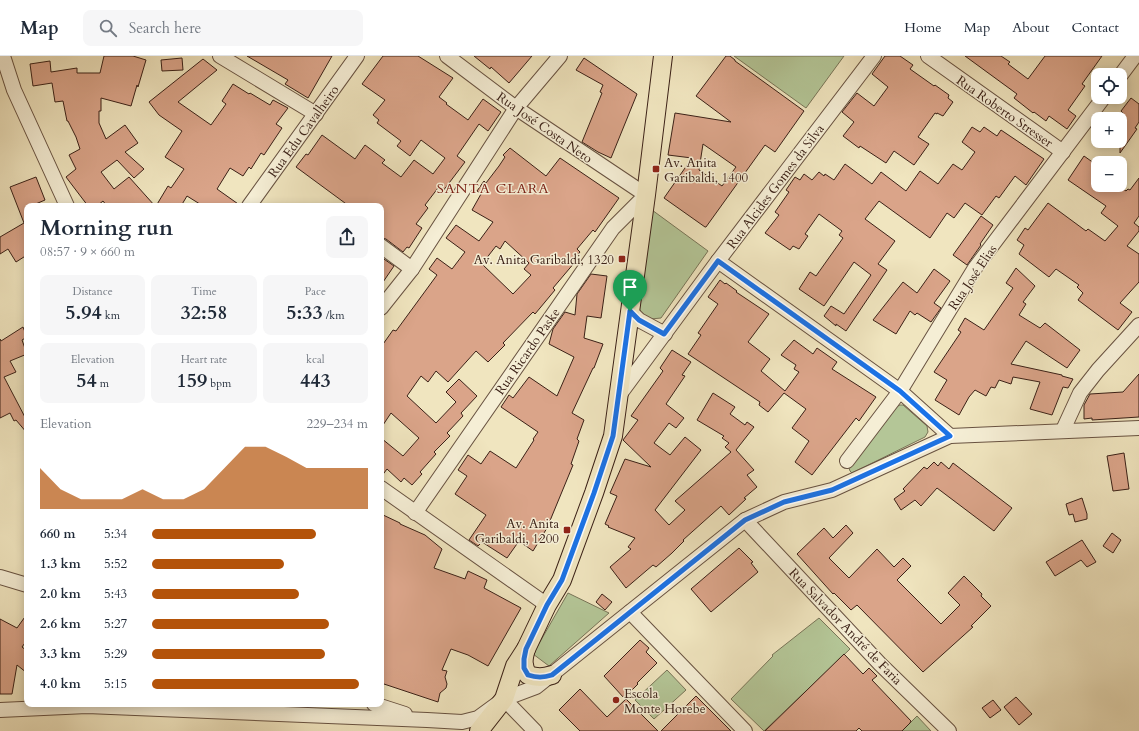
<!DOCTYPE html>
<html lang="en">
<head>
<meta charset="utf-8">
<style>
  body { margin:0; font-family:Cardo,serif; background:#f6f6f7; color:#1f2937; height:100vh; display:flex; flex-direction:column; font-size:15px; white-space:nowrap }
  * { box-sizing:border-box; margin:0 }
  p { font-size:13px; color:#747a83 }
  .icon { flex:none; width:22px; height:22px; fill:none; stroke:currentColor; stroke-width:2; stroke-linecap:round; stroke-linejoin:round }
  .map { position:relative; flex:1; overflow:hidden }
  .panel { position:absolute; left:24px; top:147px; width:360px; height:504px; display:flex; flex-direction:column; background:#fff; border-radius:8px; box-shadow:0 2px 10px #0003 }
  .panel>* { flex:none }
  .controls { position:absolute; left:1091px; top:12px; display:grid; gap:8px }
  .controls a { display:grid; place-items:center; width:36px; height:36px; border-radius:8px; background:#fff; box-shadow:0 2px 10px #0003; font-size:20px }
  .pin { position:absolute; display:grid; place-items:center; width:34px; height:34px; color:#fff; margin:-41px -17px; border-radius:50% 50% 50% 0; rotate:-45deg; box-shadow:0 0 4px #0007 }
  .pin .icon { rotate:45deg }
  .round { display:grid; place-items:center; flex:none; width:42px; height:42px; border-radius:8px; background:#f6f6f7 }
  .summary { display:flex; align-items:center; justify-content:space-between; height:68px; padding:0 16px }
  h1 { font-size:22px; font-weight:600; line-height:30px }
  .stats { display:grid; grid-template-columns:repeat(3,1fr); gap:6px; height:68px; padding:4px 16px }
  .stats div { display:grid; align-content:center; border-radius:8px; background:#f6f6f7; text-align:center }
  .stats b { font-size:20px; font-weight:600 }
  .stats small { font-size:11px; font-weight:400 }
  .stats p { font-size:11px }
  .chart { height:112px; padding:8px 16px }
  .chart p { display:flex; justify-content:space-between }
  .chart svg { width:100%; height:72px; margin-top:4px; fill:#b45309; opacity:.7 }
  ul { padding:0 16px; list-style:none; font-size:13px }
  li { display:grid; grid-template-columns:64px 48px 1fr; align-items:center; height:30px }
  li i { height:10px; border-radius:5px; background:#b45309 }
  header { display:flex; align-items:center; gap:24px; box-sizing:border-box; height:56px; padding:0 20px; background:#fff; border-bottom:1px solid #e0e1e3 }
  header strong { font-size:19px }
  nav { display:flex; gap:22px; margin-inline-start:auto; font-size:14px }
  .search { width:280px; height:36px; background:#f6f6f7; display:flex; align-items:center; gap:10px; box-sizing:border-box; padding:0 14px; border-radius:8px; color:#747a83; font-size:15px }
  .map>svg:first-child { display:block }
</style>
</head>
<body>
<header>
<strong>Map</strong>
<div class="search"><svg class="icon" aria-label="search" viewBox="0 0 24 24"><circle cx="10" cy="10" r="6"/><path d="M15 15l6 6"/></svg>Search here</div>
<nav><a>Home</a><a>Map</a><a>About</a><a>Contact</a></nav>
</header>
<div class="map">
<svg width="1139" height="675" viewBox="0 0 1139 675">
  <rect width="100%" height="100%" fill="#f0e5bf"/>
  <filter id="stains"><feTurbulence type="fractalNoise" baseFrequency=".005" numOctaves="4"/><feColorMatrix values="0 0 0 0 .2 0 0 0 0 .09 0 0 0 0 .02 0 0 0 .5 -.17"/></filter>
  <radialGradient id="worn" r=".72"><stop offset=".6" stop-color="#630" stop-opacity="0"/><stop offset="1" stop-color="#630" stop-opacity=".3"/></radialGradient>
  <g fill="#b4c697" stroke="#787457">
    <path d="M734 0H844L806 52Z"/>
    <path d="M652 154 708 195 661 262 651 263 638 255Z"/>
    <path d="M900 349H903L927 370 928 376 925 381 852 417 850 415 849 412 896 351Z"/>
    <path d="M568 537 609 557 549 610 533 598Z"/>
    <path d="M819 562 850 593 764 675 731 643 773 600 772 599Z"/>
    <path d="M667 614 686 634 654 663 635 644Z"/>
    <path d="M917 660 931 675H902Z"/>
  </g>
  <g fill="#daa489" stroke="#3b2117" fill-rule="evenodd">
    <path d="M104 0H133L146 4 138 31 137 29 131 50 101 42V55H99V67L106 83 125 69 138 87 125 96 144 113 134 122 117 104 101 116 114 133 129 121 155 150H107L103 145 97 150H88L66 121 76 113 69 99 80 93 76 81 68 65H67L63 45 55 46 52 27 33 30 30 8 50 5 51 16 77 12V17H100Z"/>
    <path d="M247 0H332L308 42 285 28 288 24Z"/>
    <path d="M383 0H418L453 22 439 41 447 47 446 48 468 64 483 43 501 56 488 75 479 68 457 100 465 106 443 135 438 132 425 149 428 152 416 168 422 172 409 192 407 191 403 196 386 183 381 182V150H349L296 111 306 98 308 99 322 79 355 103 365 89 385 104 382 107 401 121 414 104 433 118 445 102 421 84 410 100 397 90 401 85 377 67 379 64 373 59 385 44 362 28Z"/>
    <path d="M474 0H532L509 27 491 11 490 13Z"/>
    <path d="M726 0H730L735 4V5L804 55 775 96 765 89 706 171H705L664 142 692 102 668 99 675 57 731 66 696 40ZM703 88 736 111 722 130 699 114Z"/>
    <path d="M885 0H900L913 9 910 13 934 30 935 29 949 39 948 42 953 46 943 60 937 57V58L935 57 918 81 929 88 914 109 894 95 886 107 860 90 859 92 843 80 854 66 842 56 857 37 874 50 888 31 872 18Z"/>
    <path d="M965 0H1001L1010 6 1008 8 1028 23 1045 0H1102L1082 28 1085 30 1068 54 1076 60 1067 73 1049 60 1046 65 1034 56 1033 57 1014 42 1017 38Z"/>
    <path d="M182 2 183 14 162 15 161 4Z"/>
    <path d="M584 2 637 38 611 102 598 96 582 86 602 37 600 36 603 29 576 14Z"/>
    <path d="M203 3 217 14 178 46 211 69 226 48 222 45 233 28 249 38 250 37 270 49 273 44 288 52 276 68 282 72 264 99 261 97 251 113 249 111 243 120 230 112 217 133 241 150H203L187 140 181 150H156L168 130 171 132 184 113 165 101 182 75 159 59 149 46Z"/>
    <path d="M1131 42 1139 48V66L1135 72 1137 73 1120 97V61L1123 57 1121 55Z"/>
    <path d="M972 71 980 76 984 71 997 80 1001 74 1044 103 1026 129 1015 120 999 142 996 140 982 159 965 147 954 162 947 157 930 182 879 145 865 163 895 185 878 208 887 214 846 275 836 268V270L824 260 831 250 844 258 871 219 854 206 824 250 799 233 810 216 816 220 843 182 839 179 842 175 819 158 805 178 808 180 799 193 793 190 790 194 765 177 779 159 775 156 789 136 786 134 795 121 800 124 804 118 812 124 819 116 824 120 825 118 834 124 845 108 872 128 881 116 906 135 920 115 938 128 953 108 962 114 975 96 962 86Z"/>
    <path d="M510 92 546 120 560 102 619 142 595 176 593 174 577 193 580 196 575 202V206L553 232 555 234 535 258 533 256 503 287 505 289 488 306 476 295 448 326 436 315 428 326 421 320 407 340 436 367 456 346 446 336 459 323 477 340 461 357 463 360 447 377 450 380 434 396 436 398 420 416 422 418 412 429 404 422 401 426 387 413 381 421V382L403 400 419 382 391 357 381 372V291L393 274 396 275 437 219 429 213 437 202 452 213 465 196 446 182 456 169 479 185 493 166 472 154 481 138 477 135 484 125 486 127 499 110 505 101 503 99ZM505 185 529 207 524 213 531 219 513 238 482 208 496 190 500 193Z"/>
    <path d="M1084 100 1098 110V129H1118L1126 135 1128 133 1130 134 1139 122V160L1134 167 1139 171V175L1127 190 1139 198V226L1120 247 1132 256 1118 274 1078 244 1083 237 1077 231 1079 229 1056 213 1049 221 1019 198 1024 189 1017 184 1025 172 1028 174 1048 147 1086 175 1088 173 1105 185 1118 170 1101 157 1106 150 1068 124Z"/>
    <path d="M36 121 45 144 31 150H27V199L16 206 8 193 0 198V181L24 167 10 131Z"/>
    <path d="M981 160 993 169 980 188 981 189 967 209 953 199Z"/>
    <path d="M381 201 394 210 381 229Z"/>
    <path d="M1016 212 1035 230 1023 246 1026 248 1019 259 1040 272 1045 267 1080 294 1067 312 1026 285 1011 308 1062 319V320L1073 323 1068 332 1063 331 1052 359 1030 353 1040 326 1013 321 1011 328 999 324 995 332 991 331 986 340 975 334 969 341 959 359 935 344 947 324 934 316 961 276 958 274 965 262 984 274 1013 232 1006 227Z"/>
    <path d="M934 213 950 225 934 247 941 252 931 266 917 257 915 259 910 255 896 278 873 264 903 226 917 237Z"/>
    <path d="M591 218 607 220 601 262 587 260 584 282 603 288 594 312H593L572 357 584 364 577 383 579 385 571 408 573 409 547 472 533 495 519 485 507 502 482 486 478 490 469 484 486 459 455 438 467 420 458 414 468 399 481 408 490 395 516 412 534 384 533 383 538 376 501 351 509 339 513 342 529 321 557 340 574 301 549 288 553 273 565 256 575 259 577 238Z"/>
    <path d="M720 224 725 228 726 227 737 235 736 236 769 258 748 286 770 303 761 315 785 335 799 316 794 313 796 309 781 299 794 284 813 298 817 292 837 306 832 313 876 341 859 365 856 362 812 419 795 406 809 385 792 372 806 353 784 337 768 356 759 349 760 346 688 298 701 279 698 277 718 248 708 241Z"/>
    <path d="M23 271 27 281 22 284 27 298 10 305 16 316 4 321 27 365V377L16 364 14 365 10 357 0 362V283L1 285Z"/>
    <path d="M672 294 691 306 682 319 685 320 666 348 684 362 676 372 669 367 654 387 670 399 685 381 701 394 655 454 669 469 685 454 675 445 731 396 725 391 729 387 722 382 724 380 697 364 713 337 735 351 730 358 745 369 747 366 754 371 736 394 754 414 747 419 757 431 744 442 746 443 729 459 721 450 683 484 684 485 672 497 656 511 653 509 626 532 610 511 631 493 628 491 635 482 608 471 609 470 605 468 617 440 610 437 625 403 651 411 623 384 638 364 631 360 663 315 660 312Z"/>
    <path d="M1139 318V361L1092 364V362L1084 363V349L1090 338 1123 336Z"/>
    <path d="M1124 397 1129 433 1113 435 1107 400Z"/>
    <path d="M934 406 938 410 941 406 949 413 953 407 1012 452 994 475 937 432 921 450 915 444 901 454 894 443 905 435 903 433 924 411 927 413Z"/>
    <path d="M1082 442 1087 458V463L1075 466 1073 458 1069 459 1066 448Z"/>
    <path d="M381 458 400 467V468L425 479 442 493 434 512 465 523 468 515 487 524 484 532 521 552 488 610 468 599 451 593 442 614 447 615 445 621 447 628 446 632 440 637 438 646 381 627Z"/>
    <path d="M846 469 853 477 829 502 849 522 877 493 894 511 903 502 911 510 897 524 941 568 960 549 948 537 964 520 982 538 981 540 991 550 971 570 973 571 923 616 857 549 851 554 834 537 833 538 797 498 824 472 833 482Z"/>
    <path d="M1112 477 1121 484 1113 497 1103 490Z"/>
    <path d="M1082 484 1096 506 1087 511 1081 504 1055 520 1046 506Z"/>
    <path d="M739 492 753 506 751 507 758 516 711 556 691 533Z"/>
    <path d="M602 538 612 546 605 554 596 546Z"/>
    <path d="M27 558V584L22 591 27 595V617L17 609 12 638H0V563L17 572Z"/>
    <path d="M640 584 649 592 646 596 657 607 637 627 638 628 624 642 604 620Z"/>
    <path d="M844 598 863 618 869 612 877 620 872 624 911 665 910 667 902 675H862L859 672 856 675H765Z"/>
    <path d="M580 633 607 661 626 643 658 675H580L559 654Z"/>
    <path d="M696 640 731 675H661Z"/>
    <path d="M1016 641 1032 658 1019 669 1004 651Z"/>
    <path d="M993 644 1001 654 990 662 982 652Z"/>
  </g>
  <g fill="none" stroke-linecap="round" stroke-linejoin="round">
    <g stroke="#685241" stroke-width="16">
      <g id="minor">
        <path d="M3 0 14 34 67 150"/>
        <path d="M220 0 316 58"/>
        <path d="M928 0 1063 96"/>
        <path d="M1120 20 1135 0"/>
        <path d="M249 150 357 0"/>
        <path d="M381 190 412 213"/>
        <path d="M718 205 900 335 950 380"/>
        <path d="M381 252 412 213 516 52 560 0"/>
        <path d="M630 255 639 264 665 278"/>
        <path d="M620 338 718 205 874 0"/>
        <path d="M1063 374 1080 337 1098 314 1139 269"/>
        <path d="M847 405 900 335 975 212 1104 41"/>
        <path d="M381 432 547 549"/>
        <path d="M415 457 613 172 646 139 516 52 447 0"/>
        <path d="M745 464 880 608 949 675"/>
        <path d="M0 521 27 529"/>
        <path d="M630 556 745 675"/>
        <path d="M504 643 535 675"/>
        <path d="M374 648 405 658"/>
        <path d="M0 654 87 650 427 664 462 666 478 662 504 643 536 631 745 464 784 446 832 434 950 380 1139 372"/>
      </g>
    </g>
    <g stroke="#3b2117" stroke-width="20">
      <g id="major">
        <path d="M526 593C523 603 522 610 528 619 537 622 543 622 552 619"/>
        <path d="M479 675 504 643 515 610 526 593 547 549 562 524 594 437 613 380 646 139 663 0"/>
      </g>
    </g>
    <use href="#minor" stroke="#f5eed5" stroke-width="14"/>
    <use href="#major" stroke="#f0e5bf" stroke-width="18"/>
  </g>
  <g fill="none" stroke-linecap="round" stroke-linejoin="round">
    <g stroke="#fff" stroke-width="8">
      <path id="route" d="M718 205 900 335 950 380 832 434 784 446 745 464 552 619C543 622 537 622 528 619L524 612V603L526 593 547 549 562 524 594 437 613 380 630 255 639 264 664 278Z"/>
    </g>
    <use href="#route" stroke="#1a73e8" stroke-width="5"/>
  </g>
  <g fill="#8f2418" stroke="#f5eed5" stroke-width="1.5">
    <rect x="652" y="109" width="8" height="8" rx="2"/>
    <rect x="618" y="199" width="8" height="8" rx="2"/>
    <rect x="563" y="470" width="8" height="8" rx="2"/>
    <circle cx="616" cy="644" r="4"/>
  </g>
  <g text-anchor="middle" stroke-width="3" stroke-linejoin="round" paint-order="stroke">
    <g font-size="13" fill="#3b2117" stroke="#f5eed5">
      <text transform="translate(1005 55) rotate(35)" y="5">Rua Roberto Stresser</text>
      <text transform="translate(545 71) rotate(35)" y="5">Rua José Costa Neto</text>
      <text transform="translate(303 75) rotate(-54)" y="5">Rua Edu Cavalheiro</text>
      <text transform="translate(775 130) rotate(-53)" y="5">Rua Alcides Gomes da Silva</text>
      <text transform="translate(972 221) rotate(-56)" y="5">Rua José Elias</text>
      <text transform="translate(527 295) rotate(-55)" y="5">Rua Ricardo Paske</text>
      <text transform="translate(846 570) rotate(46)" y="5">Rua Salvador André de Faria</text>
    </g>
    <g font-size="13" fill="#3b2117" stroke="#f5eed5" text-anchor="start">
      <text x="664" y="111">Av. Anita<tspan x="664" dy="15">Garibaldi, 1400</tspan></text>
      <text x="614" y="208" text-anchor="end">Av. Anita Garibaldi, 1320</text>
      <text x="559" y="472" text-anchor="end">Av. Anita<tspan x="559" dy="15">Garibaldi, 1200</tspan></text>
      <text x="624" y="642">Escola<tspan x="624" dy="15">Monte Horebe</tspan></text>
    </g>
    <g font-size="14" letter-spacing="1" fill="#7a1f14" stroke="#f5eed5">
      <text x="493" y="137">SANTA CLARA</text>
    </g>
  </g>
  <rect width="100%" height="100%" filter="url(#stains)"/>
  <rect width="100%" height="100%" fill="url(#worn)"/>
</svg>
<div class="controls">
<a><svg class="icon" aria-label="locate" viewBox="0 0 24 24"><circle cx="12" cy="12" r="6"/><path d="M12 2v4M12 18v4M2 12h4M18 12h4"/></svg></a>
<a>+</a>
<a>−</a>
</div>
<div class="pin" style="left:630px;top:255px;background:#1e9e55"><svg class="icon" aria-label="arrive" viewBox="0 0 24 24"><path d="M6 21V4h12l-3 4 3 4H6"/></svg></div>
<section class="panel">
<div class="summary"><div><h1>Morning run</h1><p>08:57 · 9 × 660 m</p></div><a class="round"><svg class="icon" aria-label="share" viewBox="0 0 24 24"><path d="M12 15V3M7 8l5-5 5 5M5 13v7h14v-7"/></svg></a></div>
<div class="stats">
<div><p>Distance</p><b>5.94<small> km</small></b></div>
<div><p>Time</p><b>32:58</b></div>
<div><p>Pace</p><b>5:33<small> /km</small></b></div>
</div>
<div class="stats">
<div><p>Elevation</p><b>54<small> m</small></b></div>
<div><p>Heart rate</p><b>159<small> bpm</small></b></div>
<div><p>kcal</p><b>443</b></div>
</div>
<div class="chart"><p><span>Elevation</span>229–234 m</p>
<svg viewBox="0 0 160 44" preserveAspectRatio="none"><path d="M0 44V19L10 32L20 38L30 38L40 38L50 32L60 38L70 38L80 32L90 19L100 6L110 6L120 12L130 19L140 19L150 19L160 19V44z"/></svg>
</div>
<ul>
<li><b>660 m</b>5:34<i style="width:76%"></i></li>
<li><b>1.3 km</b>5:52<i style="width:61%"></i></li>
<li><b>2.0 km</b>5:43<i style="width:68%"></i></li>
<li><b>2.6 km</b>5:27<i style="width:82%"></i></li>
<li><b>3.3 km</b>5:29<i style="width:80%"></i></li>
<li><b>4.0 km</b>5:15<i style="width:96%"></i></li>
</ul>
</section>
</div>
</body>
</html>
